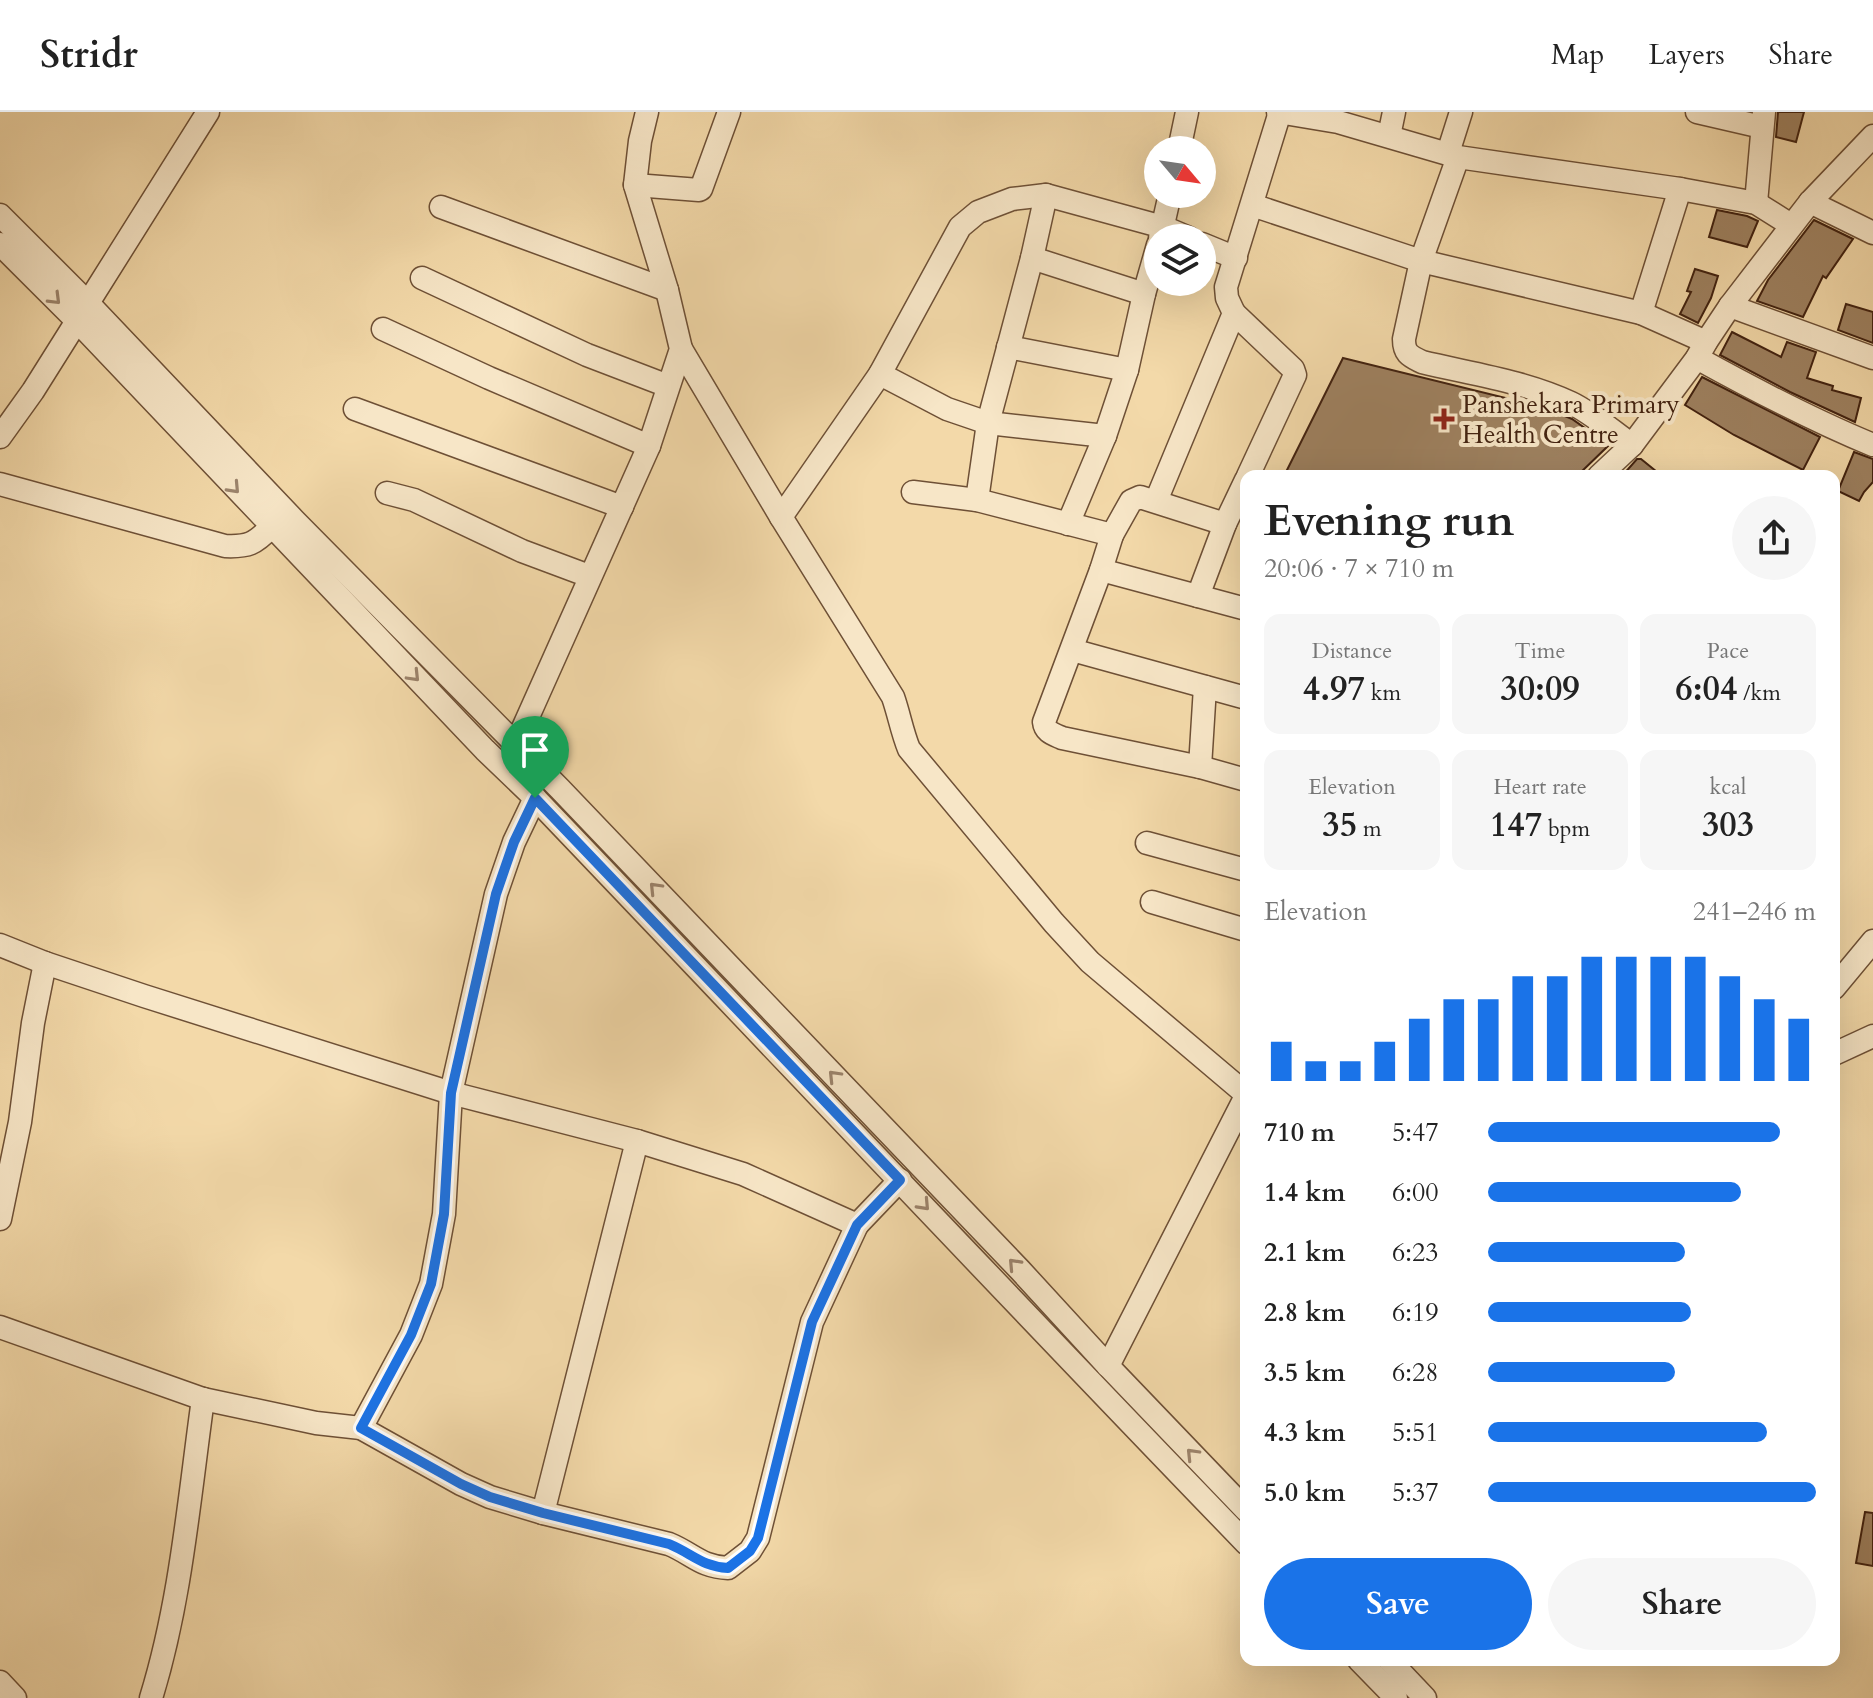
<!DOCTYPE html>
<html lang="en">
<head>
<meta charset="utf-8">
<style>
  body { margin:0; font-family:Cardo,serif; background:#f6f6f6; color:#222; height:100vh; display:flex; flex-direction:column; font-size:30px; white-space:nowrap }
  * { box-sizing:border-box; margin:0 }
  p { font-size:26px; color:#767676 }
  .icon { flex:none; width:44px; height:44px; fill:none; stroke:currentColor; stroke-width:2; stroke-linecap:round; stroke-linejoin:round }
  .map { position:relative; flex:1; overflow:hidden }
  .drawer { position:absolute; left:1240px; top:358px; width:600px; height:1196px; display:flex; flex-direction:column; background:#fff; border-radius:16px; box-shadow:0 8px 32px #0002 }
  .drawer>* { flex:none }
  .needle { width:52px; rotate:119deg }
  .controls { position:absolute; left:1144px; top:24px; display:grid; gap:16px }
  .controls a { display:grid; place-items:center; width:72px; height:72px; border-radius:50%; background:#fff; box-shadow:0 8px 32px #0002; font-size:40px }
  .pin { position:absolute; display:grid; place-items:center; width:68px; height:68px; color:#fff; margin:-82px -34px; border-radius:50% 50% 50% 0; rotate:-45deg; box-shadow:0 0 8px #0007 }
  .pin .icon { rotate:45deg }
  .round { display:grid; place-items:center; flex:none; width:84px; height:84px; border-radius:42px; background:#f6f6f6 }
  .overview { display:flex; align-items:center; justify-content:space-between; height:136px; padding:0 24px }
  h1 { font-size:44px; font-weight:800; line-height:60px }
  .metrics { display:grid; grid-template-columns:repeat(3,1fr); gap:12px; height:136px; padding:8px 24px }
  .metrics div { display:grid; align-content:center; border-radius:16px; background:#f6f6f6; text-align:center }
  .metrics b { font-size:34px; font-weight:800 }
  .metrics small { font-size:22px; font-weight:400 }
  .metrics p { font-size:22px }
  .chart { height:224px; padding:16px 24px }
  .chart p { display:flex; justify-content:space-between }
  .chart svg { width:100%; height:144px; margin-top:8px; stroke:#1a73e8; stroke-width:6 }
  .cta { display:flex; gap:16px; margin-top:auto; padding:16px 24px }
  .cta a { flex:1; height:92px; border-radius:48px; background:#1a73e8; color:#fff; font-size:32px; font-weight:800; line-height:92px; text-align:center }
  .cta a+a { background:#f6f6f6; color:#222 }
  ul { padding:0 24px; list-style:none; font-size:26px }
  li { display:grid; grid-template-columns:128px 96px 1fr; align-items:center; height:60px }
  li i { height:20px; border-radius:10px; background:#1a73e8 }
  header { display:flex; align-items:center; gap:48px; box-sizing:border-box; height:112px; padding:0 40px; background:#fff; border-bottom:2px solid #e0e0e0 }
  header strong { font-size:38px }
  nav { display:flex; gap:44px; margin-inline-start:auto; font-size:28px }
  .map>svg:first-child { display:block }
</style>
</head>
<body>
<header>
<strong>Stridr</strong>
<nav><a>Map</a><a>Layers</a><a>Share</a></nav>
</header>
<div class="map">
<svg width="1873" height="1586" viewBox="0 0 1873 1586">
  <rect width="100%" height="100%" fill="#f3d9a9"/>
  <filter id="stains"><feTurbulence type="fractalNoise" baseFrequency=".0025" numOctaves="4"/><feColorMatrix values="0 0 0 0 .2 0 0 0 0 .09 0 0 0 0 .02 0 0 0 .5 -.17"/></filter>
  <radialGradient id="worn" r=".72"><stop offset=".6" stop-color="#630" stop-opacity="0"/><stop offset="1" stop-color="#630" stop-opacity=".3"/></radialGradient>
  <g fill="#9e8160" stroke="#422210" stroke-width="2">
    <path d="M1778 0H1804L1796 30 1776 25Z"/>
    <path d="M1717 98 1747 104 1758 109 1747 135 1709 125Z"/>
    <path d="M1814 108 1853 127 1826 166 1823 164 1803 205 1757 189 1768 168Z"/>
    <path d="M1695 157 1718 164 1711 186 1698 211 1680 202 1691 180 1687 179Z"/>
    <path d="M1846 192 1873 200V231L1838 218Z"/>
    <path d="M1732 220 1781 245 1787 230 1816 240 1807 266 1833 274 1832 278 1861 286 1855 310 1790 280 1720 243Z"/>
    <path d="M1343 246 1546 296 1572 307 1609 333 1577 364H1284Z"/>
    <path d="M1702 265 1820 325 1803 358 1734 323 1685 293Z"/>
    <path d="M1854 340 1873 347V370L1864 380 1859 389 1838 379Z"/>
    <path d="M1637 347H1641L1662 364H1622Z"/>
    <path d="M1865 1400 1873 1401V1454L1856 1451Z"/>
  </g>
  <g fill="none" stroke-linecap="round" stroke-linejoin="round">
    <g stroke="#6e5036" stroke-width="25">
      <g id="minor">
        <path d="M1278 0 1338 10 1458 45 1680 77 1756 91 1791 113"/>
        <path d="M1697 0 1762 15"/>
        <path d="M1389 24 1394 0"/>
        <path d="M1179 38 1187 0"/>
        <path d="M1448 41 1461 0"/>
        <path d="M1458 45 1421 149 1404 227C1404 242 1410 244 1422 250 1472 262 1524 269 1571 291 1592 301 1612 319 1632 333"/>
        <path d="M635 73 699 78 701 77 729 0"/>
        <path d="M1810 90 1873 121"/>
        <path d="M1756 91 1764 0"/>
        <path d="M1252 93 1421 149 1641 201 1706 230"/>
        <path d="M441 95 667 178"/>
        <path d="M0 103 88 191 294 408 560 677 1020 1158 1108 1254 1246 1398"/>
        <path d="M1160 126 1170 82"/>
        <path d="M0 132 77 209 485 638 535 686C772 934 1007 1184 1246 1431"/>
        <path d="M1202 132 1236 146"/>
        <path d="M1032 146 1144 182"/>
        <path d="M422 166 587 243 668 274"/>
        <path d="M88 191 208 0"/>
        <path d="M1730 194 1873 246"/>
        <path d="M1234 201 1293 257 1295 263 1248 364"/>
        <path d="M1641 201 1680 77"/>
        <path d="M383 217 489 266 649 334"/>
        <path d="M1008 235 1127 258"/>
        <path d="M681 237 781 405 893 585C899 602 902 620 909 637L1054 811 1090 850 1246 982"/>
        <path d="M1697 246C1755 278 1812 308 1873 333"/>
        <path d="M880 262 947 297 988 311 1105 324"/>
        <path d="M355 297 622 395"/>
        <path d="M0 325 33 279 77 209"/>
        <path d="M1599 364 1632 333 1697 246 1706 230 1730 194 1810 90 1873 24"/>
        <path d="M0 372 225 434C248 435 255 432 271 415"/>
        <path d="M913 380 977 388 1112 423"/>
        <path d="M387 381 414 388 522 439 589 464"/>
        <path d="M977 388 988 311 1032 146 1046 83"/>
        <path d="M1156 389 1234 201 1227 186 1226 175 1280 0"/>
        <path d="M781 405 880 262 960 115 978 100 1012 87 1046 83 1163 115 1189 126"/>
        <path d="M1068 412 1105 324 1127 258 1144 182 1158 133"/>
        <path d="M1225 412 1140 385 1131 389 1112 423 1101 458 1044 610C1045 620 1053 622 1062 626L1200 655 1246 668"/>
        <path d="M1101 458 1246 497"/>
        <path d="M1198 484 1225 412 1246 368"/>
        <path d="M1072 538 1246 586"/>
        <path d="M515 634 649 334 681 237 667 178 635 73 640 29 647 0"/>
        <path d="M1200 655 1205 575"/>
        <path d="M1147 731 1246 758"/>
        <path d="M1152 790 1246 818"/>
        <path d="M0 833 45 851 144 884 451 981 637 1029 743 1062 857 1113 900 1068"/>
        <path d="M1834 876 1873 829"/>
        <path d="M1834 942 1873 924"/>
        <path d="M0 1107 20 1010 33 911 45 851"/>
        <path d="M0 1215 203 1287 316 1311 361 1316 461 1372 490 1385 543 1401 669 1432C693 1442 701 1455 728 1456L750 1439 758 1426 812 1210 857 1113"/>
        <path d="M1108 1254 1246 984"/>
        <path d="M361 1316 411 1223 431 1172 444 1102 451 981 496 782 514 730 535 686"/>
        <path d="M543 1401 637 1029"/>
        <path d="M1359 1548 1396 1586"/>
        <path d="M1389 1548 1425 1586"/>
        <path d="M0 1570 15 1586"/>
        <path d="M151 1586C181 1489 189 1387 203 1287"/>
      </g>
    </g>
    <use href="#minor" stroke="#f7e6c7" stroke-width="22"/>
  </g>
  <defs><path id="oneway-chevron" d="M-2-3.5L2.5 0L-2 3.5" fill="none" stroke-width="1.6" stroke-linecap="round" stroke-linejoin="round" transform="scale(2)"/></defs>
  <g stroke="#9c846c">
    <use href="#oneway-chevron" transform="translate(55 187) rotate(45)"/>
    <use href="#oneway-chevron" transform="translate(234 376) rotate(47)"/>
    <use href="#oneway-chevron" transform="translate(414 564) rotate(46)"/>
    <use href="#oneway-chevron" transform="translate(655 776) rotate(-134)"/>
    <use href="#oneway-chevron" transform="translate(834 964) rotate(-134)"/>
    <use href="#oneway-chevron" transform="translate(924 1093) rotate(47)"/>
    <use href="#oneway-chevron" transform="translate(1014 1152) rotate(-133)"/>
    <use href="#oneway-chevron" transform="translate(1192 1342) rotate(-134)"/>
  </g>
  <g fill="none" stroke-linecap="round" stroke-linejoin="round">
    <g stroke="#fff" stroke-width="16">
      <path id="route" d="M535 686 900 1068 857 1113 812 1210 758 1426 750 1439 728 1456C701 1454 693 1442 669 1432L543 1401 490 1385 461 1372 361 1316 411 1223 431 1172 444 1102 451 981 496 782 514 730Z"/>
    </g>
    <use href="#route" stroke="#1a73e8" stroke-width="10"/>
  </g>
  <path fill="#8f2418" stroke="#f7e6c7" stroke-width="3" d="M1440 295h8v8h8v8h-8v8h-8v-8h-8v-8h8z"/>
  <g text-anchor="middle" stroke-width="8" stroke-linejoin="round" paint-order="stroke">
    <g font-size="26" fill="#422210" stroke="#f7e6c7" text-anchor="start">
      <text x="1462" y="301">Panshekara Primary<tspan x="1462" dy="30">Health Centre</tspan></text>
    </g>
  </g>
  <rect width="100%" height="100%" filter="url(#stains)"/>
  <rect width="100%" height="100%" fill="url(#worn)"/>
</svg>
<div class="controls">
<a><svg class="needle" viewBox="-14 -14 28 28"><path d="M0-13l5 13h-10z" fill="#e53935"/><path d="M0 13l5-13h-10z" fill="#767676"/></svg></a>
<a><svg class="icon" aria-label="layers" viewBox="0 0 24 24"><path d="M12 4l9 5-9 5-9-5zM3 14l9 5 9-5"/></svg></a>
</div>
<div class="pin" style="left:535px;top:686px;background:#1e9e55"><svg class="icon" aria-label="arrive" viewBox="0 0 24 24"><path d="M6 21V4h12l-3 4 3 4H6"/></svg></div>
<section class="drawer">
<div class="overview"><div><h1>Evening run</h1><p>20:06 · 7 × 710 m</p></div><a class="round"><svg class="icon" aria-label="share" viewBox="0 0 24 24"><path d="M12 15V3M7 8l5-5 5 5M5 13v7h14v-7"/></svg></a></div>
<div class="metrics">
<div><p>Distance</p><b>4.97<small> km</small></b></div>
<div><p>Time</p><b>30:09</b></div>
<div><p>Pace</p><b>6:04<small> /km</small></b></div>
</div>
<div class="metrics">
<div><p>Elevation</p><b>35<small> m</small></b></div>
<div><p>Heart rate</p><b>147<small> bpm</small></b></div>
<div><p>kcal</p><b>303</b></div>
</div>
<div class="chart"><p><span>Elevation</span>241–246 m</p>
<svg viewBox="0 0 160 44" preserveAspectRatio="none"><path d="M5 44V32M15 44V38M25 44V38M35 44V32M45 44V25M55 44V19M65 44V19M75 44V12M85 44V12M95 44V6M105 44V6M115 44V6M125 44V6M135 44V12M145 44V19M155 44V25"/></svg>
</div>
<ul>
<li><b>710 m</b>5:47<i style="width:89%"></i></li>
<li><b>1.4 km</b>6:00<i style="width:77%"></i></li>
<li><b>2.1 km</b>6:23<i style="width:60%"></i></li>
<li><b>2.8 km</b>6:19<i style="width:62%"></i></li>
<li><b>3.5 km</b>6:28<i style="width:57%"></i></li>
<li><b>4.3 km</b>5:51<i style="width:85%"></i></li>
<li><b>5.0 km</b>5:37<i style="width:100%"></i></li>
</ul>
<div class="cta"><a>Save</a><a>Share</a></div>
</section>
</div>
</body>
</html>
